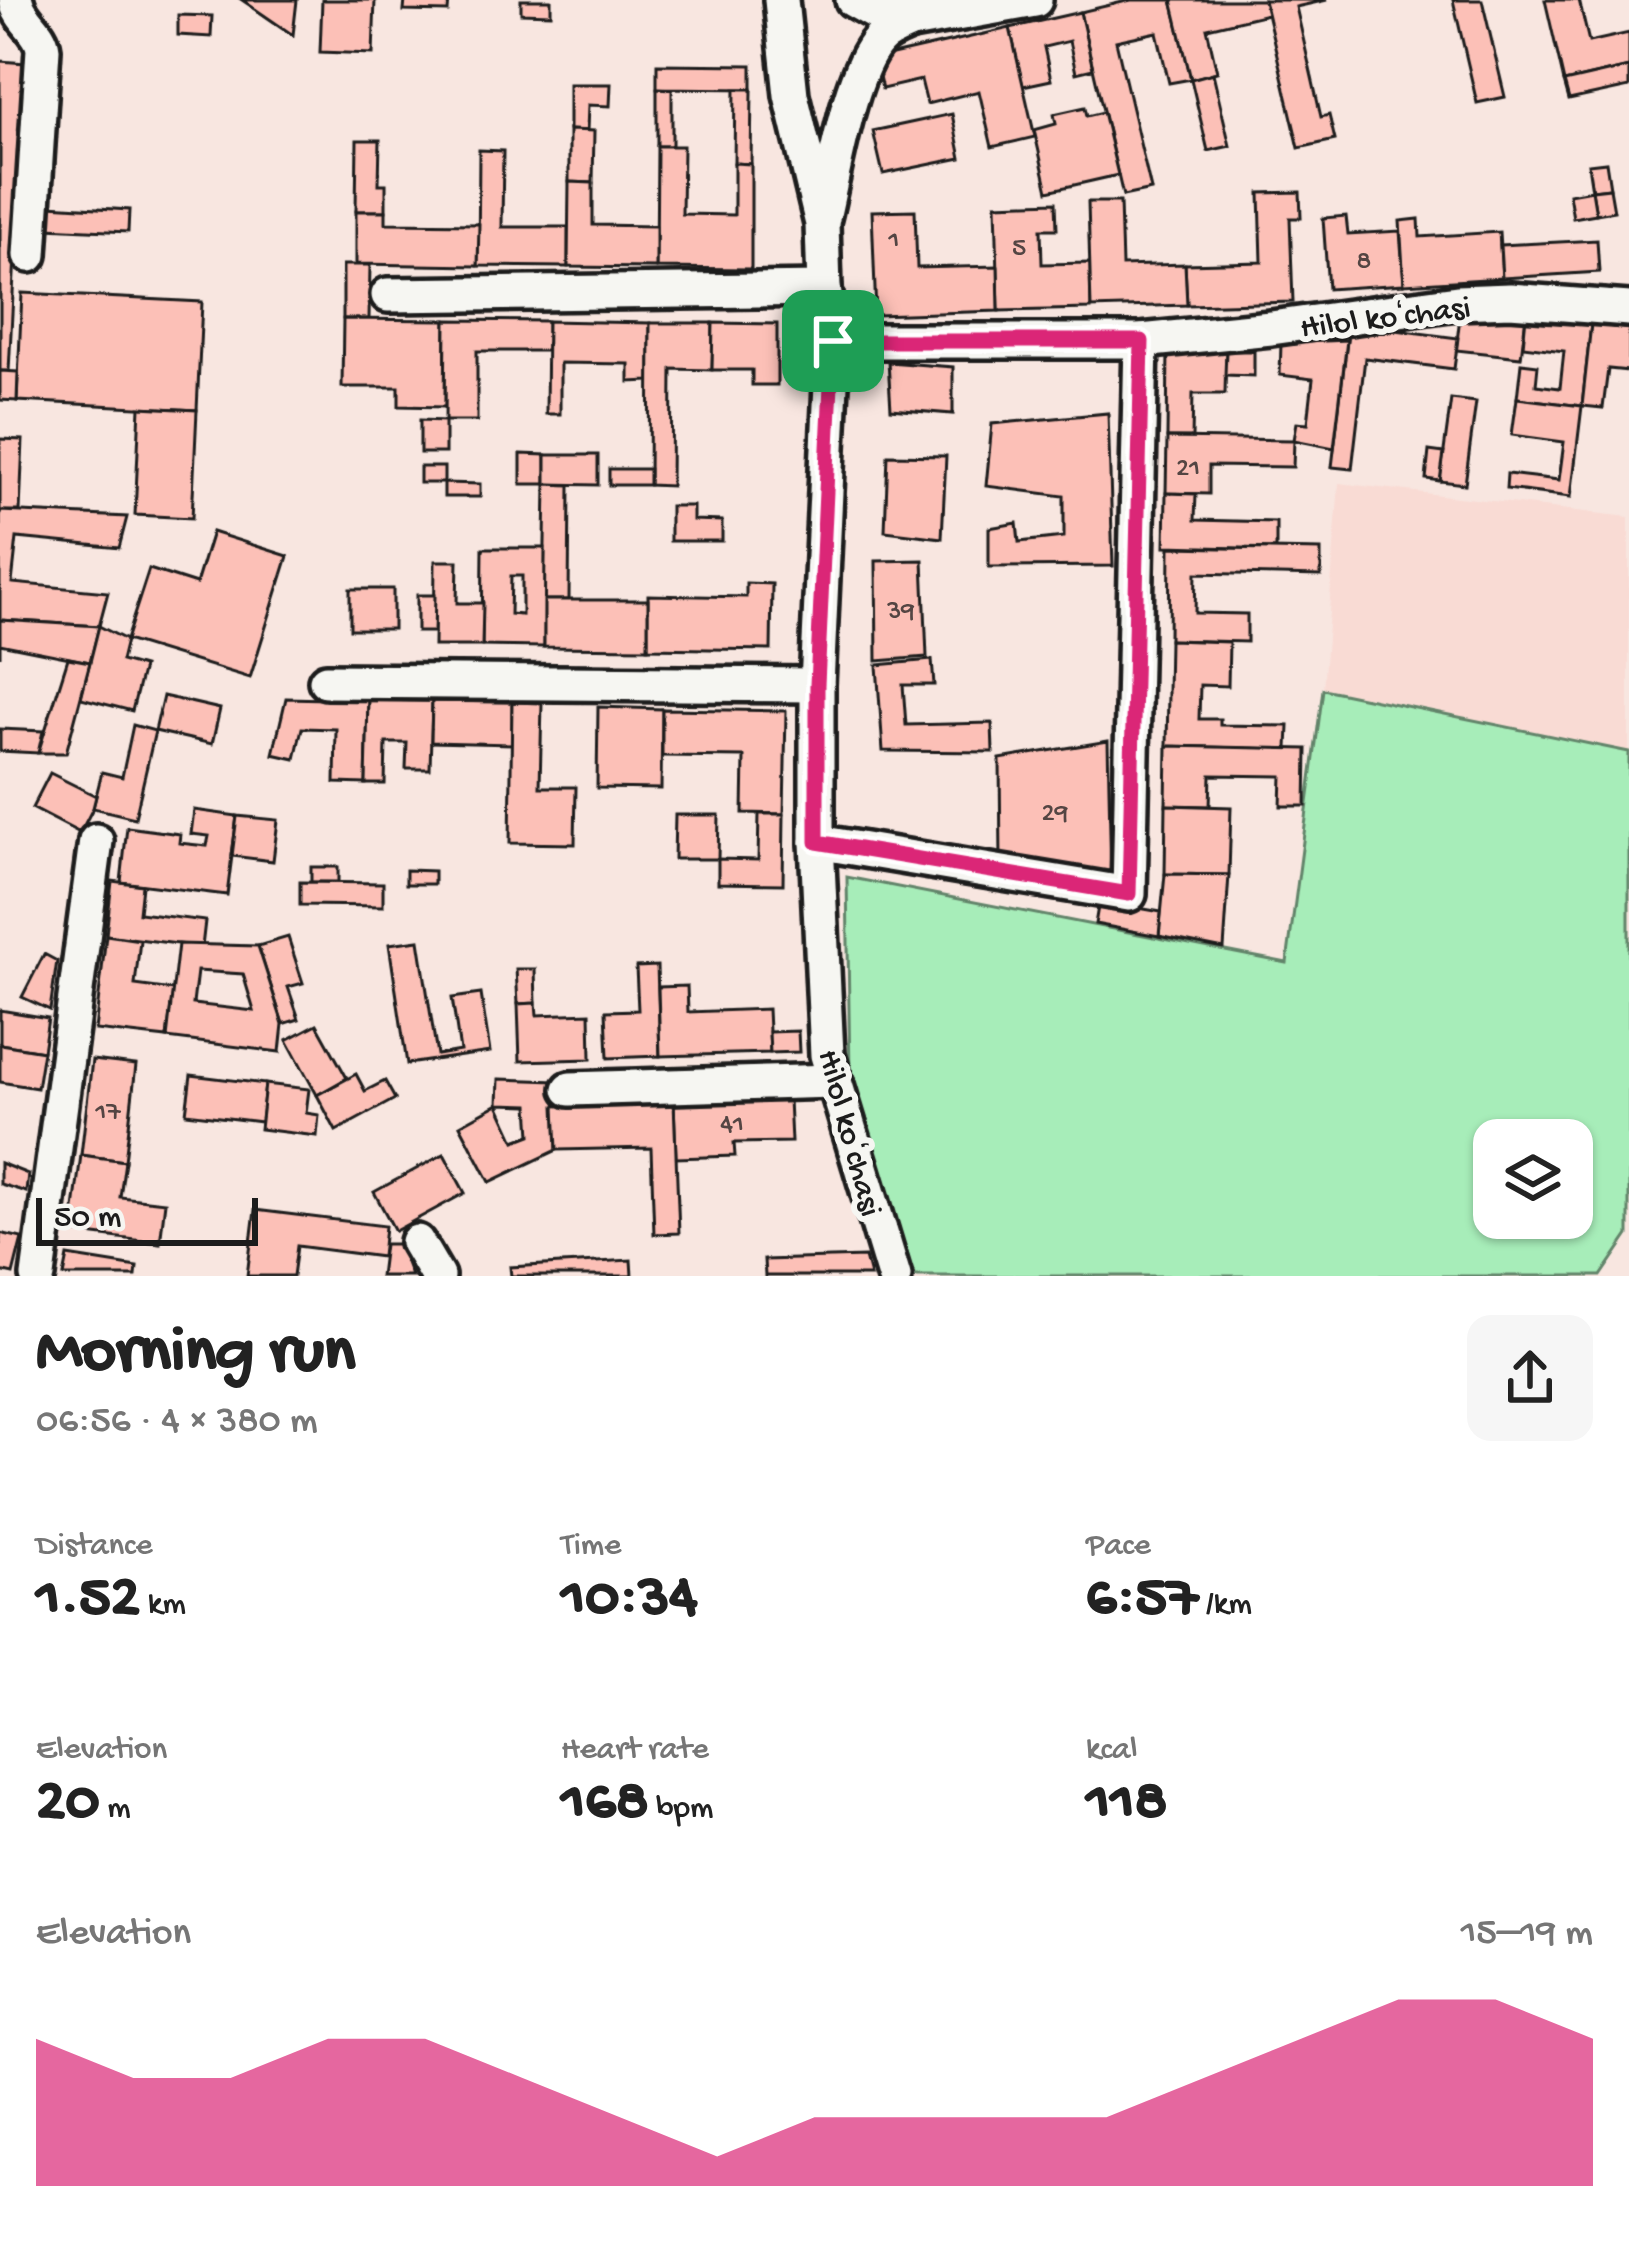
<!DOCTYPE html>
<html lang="en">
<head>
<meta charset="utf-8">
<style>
  body { margin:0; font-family:"Gochi Hand",sans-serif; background:#f6f6f6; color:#222; height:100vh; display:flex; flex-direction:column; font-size:45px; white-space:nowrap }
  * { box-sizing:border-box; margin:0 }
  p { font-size:39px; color:#767676 }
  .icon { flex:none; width:66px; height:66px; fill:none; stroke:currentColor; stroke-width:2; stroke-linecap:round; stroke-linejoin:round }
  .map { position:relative; height:1276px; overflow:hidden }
  .panel { display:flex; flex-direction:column; background:#fff; flex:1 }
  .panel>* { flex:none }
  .buttons { position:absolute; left:1473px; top:1119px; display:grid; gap:24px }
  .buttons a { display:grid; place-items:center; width:120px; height:120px; border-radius:24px; background:#fff; box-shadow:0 3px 9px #0004; font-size:60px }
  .scale { position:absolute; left:36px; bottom:30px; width:222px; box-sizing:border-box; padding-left:12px; border:6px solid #1c1c1c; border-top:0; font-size:33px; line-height:42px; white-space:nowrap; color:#1c1c1c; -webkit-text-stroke:9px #f6f6f2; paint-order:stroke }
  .pin { position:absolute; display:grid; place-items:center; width:102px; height:102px; color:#fff; margin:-51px; border-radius:24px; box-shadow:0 6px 18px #0006 }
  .round { display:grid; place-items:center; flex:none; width:126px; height:126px; border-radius:24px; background:#f6f6f6 }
  .head { display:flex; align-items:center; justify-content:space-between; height:204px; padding:0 36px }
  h1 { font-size:66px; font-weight:800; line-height:90px }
  .stats { display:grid; grid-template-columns:repeat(3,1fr); gap:18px; height:204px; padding:12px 36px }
  .stats div { display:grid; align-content:center }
  .stats b { font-size:60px; font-weight:800 }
  .stats small { font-size:33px; font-weight:400 }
  .stats p { font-size:33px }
  .chart { height:336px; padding:24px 36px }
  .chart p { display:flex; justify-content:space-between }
  .chart svg { width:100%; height:216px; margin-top:12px; fill:#db2777; opacity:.7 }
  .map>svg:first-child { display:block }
</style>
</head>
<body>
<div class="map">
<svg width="1629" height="1276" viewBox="0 0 1629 1276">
  <rect width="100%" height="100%" fill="#f8e6e0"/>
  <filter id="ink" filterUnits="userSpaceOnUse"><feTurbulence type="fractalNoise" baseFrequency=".00833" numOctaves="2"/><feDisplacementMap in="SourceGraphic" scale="24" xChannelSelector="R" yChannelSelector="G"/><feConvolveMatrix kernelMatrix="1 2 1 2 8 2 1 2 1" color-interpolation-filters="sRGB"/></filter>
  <g filter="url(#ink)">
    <path fill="#f9dbd4" d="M1339 483 1629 517V752L1323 689Z"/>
    <path fill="#a7edb9" stroke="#62846a" stroke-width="3" fill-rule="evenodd" d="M1323 689 1629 752V1235L1601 1276H906L850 1076 847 877 1287 963ZM1494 1140H1572V1218H1494Z"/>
    <g fill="#fcc0b7" stroke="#1c1c1c" stroke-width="3" fill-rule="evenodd">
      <path d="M242 0H297L293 35Z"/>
      <path d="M322 0H375L373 54 320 52Z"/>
      <path d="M405 0H449L448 12 404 11Z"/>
      <path d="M521 0H551V14L521 13Z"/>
      <path d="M1131 0H1172L1191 79 1169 83 1157 32 1116 41 1151 190 1123 196 1080 12Z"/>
      <path d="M1172 0H1264L1267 14 1207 28 1217 72 1191 79Z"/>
      <path d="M1264 0H1327L1296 7 1321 117 1329 115 1335 140 1299 148Z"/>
      <path d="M1453 0H1482L1505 97 1477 103Z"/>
      <path d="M1545 0H1579L1589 42 1629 33V67L1564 82Z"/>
      <path d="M1080 12 1093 69 1076 73 1069 41 1044 47 1051 80 1023 86 1010 28Z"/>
      <path d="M178 15 212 16 211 37 178 35Z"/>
      <path d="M1010 28 1035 137 992 147 979 91 927 104 921 80 882 89 875 59Z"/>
      <path d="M0 61 25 63 9 371H0Z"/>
      <path d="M657 64 752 65V89L657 88Z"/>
      <path d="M1629 67V87L1569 100 1564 82Z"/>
      <path d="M1213 73 1230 146 1208 151 1191 79Z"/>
      <path d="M569 84H611L610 106 588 105 587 131 569 130Z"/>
      <path d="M657 88 672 89V146H657Z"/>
      <path d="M735 89H752L751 164 734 163Z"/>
      <path d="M1085 107 1087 116 1103 112 1118 175 1048 191 1034 130 1056 124 1054 114Z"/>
      <path d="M952 114 961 158 883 174 873 131Z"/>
      <path d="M569 130 594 131 593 183 569 182Z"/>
      <path d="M357 140H380L379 184H386V211H356Z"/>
      <path d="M657 146H683L682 214 734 215V163L751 164V269L656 268Z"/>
      <path d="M479 150 503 151 502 227H568V267L478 266Z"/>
      <path d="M1606 162 1610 188 1592 190 1588 164Z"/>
      <path d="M569 182 593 183V225L656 226V268L568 267Z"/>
      <path d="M1610 188 1614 211 1596 214 1592 190Z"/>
      <path d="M1592 190 1596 214 1573 218 1569 194Z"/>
      <path d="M1300 192 1301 218H1290L1293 302 1187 305 1185 264 1262 262 1260 193Z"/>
      <path d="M1056 202 1057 229H1041L1042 264 1090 263 1091 309 999 311 996 204Z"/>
      <path d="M1088 202H1120L1122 266 1185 264 1187 305 1091 308Z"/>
      <path d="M49 205 129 210 128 232 47 228Z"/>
      <path d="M915 210 917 268 998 266 999 311 876 315 872 211Z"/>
      <path d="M356 211H386V223L479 224 478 266 356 264Z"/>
      <path d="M1346 216 1348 234 1400 231 1404 284 1328 289 1323 218Z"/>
      <path d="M1419 219 1420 237 1499 232 1502 278 1404 284 1400 221Z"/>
      <path d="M1597 240 1599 272 1502 278 1500 245Z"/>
      <path d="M343 265H370L369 319H343Z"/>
      <path d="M22 293 202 302 197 410 17 401Z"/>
      <path d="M1461 308 1526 316 1521 357 1456 350Z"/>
      <path d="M1526 316 1591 324 1582 406 1517 398 1521 363 1538 365 1536 385 1560 388 1564 351 1523 346Z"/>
      <path d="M343 319 446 320 445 407 399 406V387H342Z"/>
      <path d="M446 320 547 321V351H477V421H445Z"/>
      <path d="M547 321 650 323V381L629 382V364L560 363V414H546Z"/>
      <path d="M650 323H713L712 370 672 369 671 486 649 485Z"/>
      <path d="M713 323 777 324V385H752V370H712Z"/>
      <path d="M1349 324 1458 338 1454 369 1365 358 1352 469 1332 467Z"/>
      <path d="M1591 324 1629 329V371L1608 369 1603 408 1582 406Z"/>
      <path d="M1347 340 1334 448 1294 440 1297 422 1308 423 1313 379 1280 375 1281 343Z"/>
      <path d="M1168 349 1226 351 1225 394H1193L1192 438H1167Z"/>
      <path d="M1226 351H1254V376L1225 375Z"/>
      <path d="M888 362 953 367V414L891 409Z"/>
      <path d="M0 371 18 372 17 401 0 400Z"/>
      <path d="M1517 398 1582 406 1571 497 1506 489 1507 474 1559 480 1564 442 1512 435Z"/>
      <path d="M1451 399 1476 402 1465 484 1440 481Z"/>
      <path d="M140 407 197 410 192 518 135 515Z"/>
      <path d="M1108 413 1113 566 989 567V528L1017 523 1019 542 1064 537V496L986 486 992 424Z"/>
      <path d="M420 420 445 421V453H420Z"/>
      <path d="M1167 438 1294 440 1293 467 1209 466V494L1166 493Z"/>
      <path d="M0 439 23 440 20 511H0Z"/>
      <path d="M1429 451 1444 453 1440 481 1426 479Z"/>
      <path d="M521 454 546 455V484H521Z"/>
      <path d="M546 455H598V485L546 484Z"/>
      <path d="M888 455 946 456 942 538 885 531Z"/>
      <rect x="420" y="467" width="24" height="16"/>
      <rect x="609" y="469" width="40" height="16"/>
      <path d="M444 483 480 484V497H444Z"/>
      <path d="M546 484 570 485 569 600H544Z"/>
      <path d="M1166 493 1196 494 1195 520 1276 522V549L1165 546Z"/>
      <path d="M670 506H693V520L722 521V541H670Z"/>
      <path d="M0 511 127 517 119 548 17 538 12 583 108 592 99 626 0 620Z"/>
      <path d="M212 532 288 556 250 678 126 640 149 569 196 584Z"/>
      <path d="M1170 547 1321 550V576L1196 573 1195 613 1247 614V642L1169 640Z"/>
      <path d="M483 548H545L544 647 482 646ZM511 576H522V615L510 614Z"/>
      <path d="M923 560 927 657 877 661 876 561Z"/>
      <path d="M435 561H458L457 603H483L482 646H434Z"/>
      <path d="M746 583 772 584 771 650 648 648V595L746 597Z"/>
      <rect x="350" y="589" width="43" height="40"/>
      <path d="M417 595H435L434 632H417Z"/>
      <path d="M544 600H648V648L544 647Z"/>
      <path d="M0 620 99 626 90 662 0 644V657Z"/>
      <path d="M99 626 126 640 121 661 143 667 132 711 81 698Z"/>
      <path d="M1169 640 1229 642 1228 686 1200 685 1199 719H1220V725L1289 726 1288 749 1167 746Z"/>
      <path d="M68 658 90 662 66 753H38Z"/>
      <path d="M932 660 934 685H903L906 725 992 723 993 752 883 751 877 665Z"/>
      <path d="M163 696 220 709 212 744 155 731Z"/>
      <path d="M286 698 368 700 366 784 335 783 336 729 302 728 295 759 273 754Z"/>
      <path d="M368 700 432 701 430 769H406L407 743H386L385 784H366Z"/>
      <path d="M432 701 512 702V744L431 742Z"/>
      <path d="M512 702 542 703 540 787H576L575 844 510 843Z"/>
      <path d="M598 707 662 709 661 789 597 788Z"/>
      <path d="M662 709 786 711 784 814 743 813 744 757 662 756Z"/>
      <path d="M133 725 155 731 135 818 93 808 102 772 122 777Z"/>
      <path d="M0 729 43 731 38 753 0 751Z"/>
      <path d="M1108 741 1111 882 1001 863 1000 759Z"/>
      <path d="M1167 746 1307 749 1306 806H1281L1282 776 1211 775 1210 806 1166 805Z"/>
      <path d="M50 773 96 796 93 808 80 833 32 808Z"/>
      <path d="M1166 805 1231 807 1229 875 1165 874Z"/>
      <path d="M194 810 237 816 227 895 121 882 127 827 180 834 179 843 207 846 209 836 191 834Z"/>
      <path d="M759 814H784L783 884 718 883V859L758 860Z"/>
      <path d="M675 815H719L718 859H674Z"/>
      <path d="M237 816 278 820 273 861 232 856Z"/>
      <rect x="311" y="867" width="27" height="15"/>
      <path d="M406 870 434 871V884H406Z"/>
      <path d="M1165 874 1229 875 1224 949 1159 936Z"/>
      <path d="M112 881 142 885 139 913 205 921 202 947 106 935Z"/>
      <path d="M300 882 383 883V906L300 905Z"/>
      <path d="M1099 901 1161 912 1159 936 1095 924Z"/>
      <path d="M106 935 140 940 135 985 173 990 167 1038 95 1030Z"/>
      <path d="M288 937 303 983 288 987 299 1019 283 1024 258 946Z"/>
      <path d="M419 940 437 1055 460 1051 452 998 481 994 490 1052 407 1064 389 944Z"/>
      <path d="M178 944 258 946 283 1024 280 1052 167 1038ZM197 971 243 974 254 1011 193 1004Z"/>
      <path d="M44 954 57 961 50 1010 22 997Z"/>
      <path d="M657 966 660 1056 608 1058 606 1011 638 1010 636 967Z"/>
      <path d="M516 969H535L536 1003 518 1004Z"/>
      <path d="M687 986 688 1012 768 1009 770 1053 660 1056 658 987Z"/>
      <path d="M536 1003 537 1015 590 1013 591 1059 520 1061 518 1004Z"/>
      <path d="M0 1010 48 1018 43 1051 0 1044Z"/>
      <path d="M317 1024 347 1078 317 1095 287 1040Z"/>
      <path d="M798 1031 799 1052 770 1053 769 1032Z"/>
      <path d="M0 1044 43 1051 37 1088 0 1082Z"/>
      <path d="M92 1060 136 1065 125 1161 81 1155Z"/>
      <path d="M356 1074 365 1091 385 1081 395 1099 336 1131 317 1095Z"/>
      <path d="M191 1075 265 1084 261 1122 186 1113Z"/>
      <path d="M499 1079 556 1081 557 1150 490 1182 460 1125 498 1104ZM498 1104 529 1105 531 1135 515 1141Z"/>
      <path d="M265 1084 309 1089 306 1113 319 1115 317 1136 260 1129Z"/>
      <path d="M789 1099 791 1142 734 1143 735 1156 676 1158 674 1102Z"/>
      <path d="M674 1102 679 1233 654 1234 651 1148 557 1150 555 1106Z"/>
      <path d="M444 1154 465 1193 395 1231 374 1192Z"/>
      <path d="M81 1155 125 1161 120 1197 165 1202 160 1243 71 1232Z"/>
      <path d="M0 1163 28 1174 26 1192 0 1184Z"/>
      <path d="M255 1210 385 1226 382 1257 297 1246 293 1276H247Z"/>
      <path d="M0 1233 22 1238 13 1274 0 1271Z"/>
      <path d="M384 1244H399L411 1276H380Z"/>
      <path d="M68 1256 137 1267 136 1276H64Z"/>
      <path d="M865 1257 870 1276H765L764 1260Z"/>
      <path d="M631 1260 632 1276H511L510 1267Z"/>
    </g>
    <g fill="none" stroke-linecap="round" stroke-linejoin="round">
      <g stroke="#1c1c1c" stroke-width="42">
        <g id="minor">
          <path d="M16 0C19 20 41 30 43 49L30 255"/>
          <path d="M781 0 791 95 822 224 824 289 833 341 817 685V842L827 1055 894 1276"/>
          <path d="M853 0 878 14 911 22 1035 0"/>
          <path d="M823 218C834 173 849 72 879 40 887 31 900 27 911 22"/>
          <path d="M388 295 824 289"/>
          <path d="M833 341H1141L1271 328 1457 302 1510 300 1629 309"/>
          <path d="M326 681 817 685"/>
          <path d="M817 842 1129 894 1141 341"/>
          <path d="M570 1089 833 1081"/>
          <path d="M417 1242 437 1276"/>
          <path d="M38 1276 96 841"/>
        </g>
      </g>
      <use href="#minor" stroke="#f6f6f2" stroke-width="33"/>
    </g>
  </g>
  <g fill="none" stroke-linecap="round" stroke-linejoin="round" filter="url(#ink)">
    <g stroke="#fff" stroke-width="24">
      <path id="route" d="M833 341H1142L1129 894 817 842V685Z"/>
    </g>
    <use href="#route" stroke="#db2777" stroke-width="15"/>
  </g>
  <g text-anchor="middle" stroke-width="12" stroke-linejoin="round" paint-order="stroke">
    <g font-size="27" fill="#544543">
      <text x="894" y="247">1</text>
      <text x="1019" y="255">5</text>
      <text x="1364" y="268">8</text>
      <text x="1188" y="475">21</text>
      <text x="901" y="618">39</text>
      <text x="1055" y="820">29</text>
      <text x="108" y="1119">17</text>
      <text x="732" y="1131">41</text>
    </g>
    <g font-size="33" fill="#1c1c1c" stroke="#f6f6f2">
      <text transform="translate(1385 314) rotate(-7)" y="12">Hilol koʻchasi</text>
      <text transform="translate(853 1132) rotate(75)" y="12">Hilol koʻchasi</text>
    </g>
  </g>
</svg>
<div class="buttons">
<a><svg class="icon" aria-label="layers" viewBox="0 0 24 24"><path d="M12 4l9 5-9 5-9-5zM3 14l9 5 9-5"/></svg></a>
</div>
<div class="scale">50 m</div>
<div class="pin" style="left:833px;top:341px;background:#1e9e55"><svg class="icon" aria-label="arrive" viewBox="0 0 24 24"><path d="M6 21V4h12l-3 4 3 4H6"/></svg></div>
</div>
<section class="panel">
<div class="head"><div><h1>Morning run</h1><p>06:56 · 4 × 380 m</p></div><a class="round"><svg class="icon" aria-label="share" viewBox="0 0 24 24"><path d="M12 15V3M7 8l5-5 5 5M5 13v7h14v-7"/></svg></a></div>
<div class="stats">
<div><p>Distance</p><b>1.52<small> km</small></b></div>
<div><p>Time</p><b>10:34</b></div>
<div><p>Pace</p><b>6:57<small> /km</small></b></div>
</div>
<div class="stats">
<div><p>Elevation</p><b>20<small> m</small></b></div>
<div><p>Heart rate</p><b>168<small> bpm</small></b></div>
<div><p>kcal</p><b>118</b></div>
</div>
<div class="chart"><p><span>Elevation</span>15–19 m</p>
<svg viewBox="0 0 160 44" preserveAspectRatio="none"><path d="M0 44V14L10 22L20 22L30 14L40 14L50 22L60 30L70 38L80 30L90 30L100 30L110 30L120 22L130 14L140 6L150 6L160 14V44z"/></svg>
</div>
</section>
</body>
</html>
